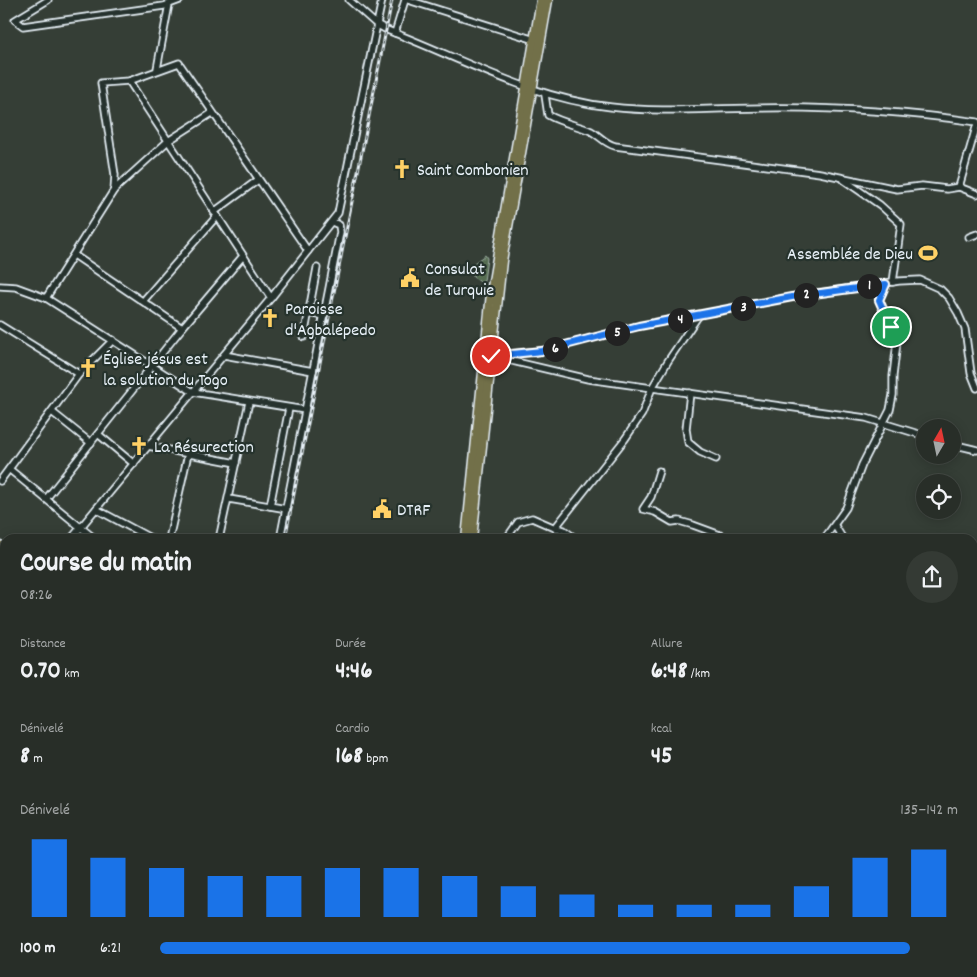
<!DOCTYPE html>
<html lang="fr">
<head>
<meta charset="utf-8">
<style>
  body { margin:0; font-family:Dekko,sans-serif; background:#343a34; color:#f1f3f6; height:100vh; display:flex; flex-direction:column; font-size:19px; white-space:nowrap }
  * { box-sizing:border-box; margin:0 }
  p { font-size:16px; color:#a5a8a8 }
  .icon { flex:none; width:28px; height:28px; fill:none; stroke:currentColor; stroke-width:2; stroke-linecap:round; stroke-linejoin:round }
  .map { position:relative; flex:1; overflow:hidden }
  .sheet { position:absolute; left:0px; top:534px; width:978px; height:444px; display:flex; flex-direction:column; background:#282e28; border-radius:15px 15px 0 0; box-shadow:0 2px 12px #0003,0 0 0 1px #444a45 }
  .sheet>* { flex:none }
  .needle { width:32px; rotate:9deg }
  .fabs { position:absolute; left:916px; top:419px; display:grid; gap:10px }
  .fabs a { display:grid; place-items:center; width:45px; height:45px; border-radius:50%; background:#282e28; box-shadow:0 2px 12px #0003,0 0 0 1px #444a45; font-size:25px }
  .pin { position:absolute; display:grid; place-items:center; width:42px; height:42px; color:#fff; margin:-21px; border:2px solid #fff; border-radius:50%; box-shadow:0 1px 5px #0007 }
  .km { position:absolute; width:25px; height:25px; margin:-12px; border-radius:50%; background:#222; color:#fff; font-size:14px; line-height:25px; text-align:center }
  .round { display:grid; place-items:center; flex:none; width:52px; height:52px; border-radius:26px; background:#343a34 }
  .head { display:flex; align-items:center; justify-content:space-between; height:85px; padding:0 20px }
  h1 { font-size:28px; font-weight:800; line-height:38px }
  .stats { display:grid; grid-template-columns:repeat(3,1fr); gap:8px; height:85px; padding:5px 20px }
  .stats div { display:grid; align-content:center }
  .stats b { font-size:25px; font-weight:800 }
  .stats small { font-size:14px; font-weight:400 }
  .stats p { font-size:14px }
  .chart { height:140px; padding:10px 20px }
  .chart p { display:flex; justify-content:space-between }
  .chart svg { width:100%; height:90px; margin-top:5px; stroke:#1a73e8; stroke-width:6 }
  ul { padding:0 20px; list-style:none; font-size:16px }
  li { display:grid; grid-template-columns:80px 60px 1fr; align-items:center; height:38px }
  li i { height:12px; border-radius:6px; background:#1a73e8 }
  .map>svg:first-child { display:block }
</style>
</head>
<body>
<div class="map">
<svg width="977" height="977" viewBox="0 0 977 977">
  <defs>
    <pattern id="grass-tufts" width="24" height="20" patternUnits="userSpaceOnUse" patternTransform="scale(1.25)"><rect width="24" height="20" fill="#556c51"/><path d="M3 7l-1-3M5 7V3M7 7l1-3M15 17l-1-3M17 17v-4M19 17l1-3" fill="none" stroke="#6d816b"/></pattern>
  </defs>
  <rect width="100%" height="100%" fill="#353e36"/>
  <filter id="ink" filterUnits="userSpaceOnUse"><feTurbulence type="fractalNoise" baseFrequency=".02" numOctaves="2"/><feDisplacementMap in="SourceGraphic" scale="10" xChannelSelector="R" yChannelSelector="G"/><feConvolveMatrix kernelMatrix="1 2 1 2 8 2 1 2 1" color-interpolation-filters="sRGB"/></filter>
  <g filter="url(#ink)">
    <path fill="#474b41" d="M0 739 5 741V780L0 778Z"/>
    <path fill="url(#grass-tufts)" stroke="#9eaea4" d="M485 255 487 258 484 281 482 283 473 277 474 263Z"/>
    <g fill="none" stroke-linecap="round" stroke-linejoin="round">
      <g stroke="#e8f1f8" stroke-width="9">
        <g id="minor">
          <path d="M48 0 15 20 23 26 164 6 180 0"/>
          <path d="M349 0 376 24 387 30C461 58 530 98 611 107 660 113 712 108 762 108 834 107 906 112 977 122"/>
          <path d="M408 0 535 40"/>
          <path d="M395 33 405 0"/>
          <path d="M157 69 169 4"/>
          <path d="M129 81 271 298"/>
          <path d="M545 95 548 115C562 123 577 125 591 131 600 136 604 143 615 146L820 173 897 189 922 186 947 189 959 187 977 124"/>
          <path d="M844 180 880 205 901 224 893 282"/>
          <path d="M959 187 977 194"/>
          <path d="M114 190 115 175 101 83 129 81 179 63 308 251"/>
          <path d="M214 212 258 180"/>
          <path d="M969 237 977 234"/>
          <path d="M74 255 182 328"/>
          <path d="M0 286 16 287 46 298 193 392 305 410"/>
          <path d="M46 298 114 190 168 141 212 113"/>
          <path d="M144 300 217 216"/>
          <path d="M309 313 324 316"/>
          <path d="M0 325 79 374"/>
          <path d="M304 337 317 268"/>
          <path d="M224 355 313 371"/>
          <path d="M489 356 542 351 634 327 792 297 899 281 920 280 940 289 949 298 958 313 965 329 971 373 977 388"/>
          <path d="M495 357 588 379 866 418 925 436"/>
          <path d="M690 393 686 429 688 442 700 452 716 459"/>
          <path d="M52 412 91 443"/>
          <path d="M98 434 134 464"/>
          <path d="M952 444 977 450"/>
          <path d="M148 446 236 463"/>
          <path d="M9 469 95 539"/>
          <path d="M659 471 651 497 643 509 655 512 672 522 679 521 693 525 731 539"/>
          <path d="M0 481 79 374 113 340"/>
          <path d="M46 499 182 328 243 256"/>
          <path d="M229 499 287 509"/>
          <path d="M270 506 289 408"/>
          <path d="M96 509 152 539"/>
          <path d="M835 526 843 539"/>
          <path d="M555 528 564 530 576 539"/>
          <path d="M71 539 271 298 338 213 382 0"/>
          <path d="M169 539 188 454"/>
          <path d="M219 539 249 402"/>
          <path d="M280 539 340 232 339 225 332 222"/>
          <path d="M506 539 518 522 532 518 555 528 625 439 642 414 652 388 668 361 699 315"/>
          <path d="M824 539 846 508 862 465 890 410 893 395V376L897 342 879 300 886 284"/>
          <path d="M972 555 977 556"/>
          <path d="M972 614 977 615"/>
          <path d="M0 615 5 617"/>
          <path d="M0 650 5 638"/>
          <path d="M0 670 5 671"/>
          <path d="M0 699 5 700"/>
          <path d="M972 725 977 724"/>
          <path d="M0 737 5 739"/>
          <path d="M972 772 977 775"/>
          <path d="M0 780 5 782"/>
          <path d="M972 805 977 804"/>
          <path d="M0 887 5 872"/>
          <path d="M0 889 5 891"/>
          <path d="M972 955H977"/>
          <path d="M51 972 65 977"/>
          <path d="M177 972 182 977"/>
          <path d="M237 972 248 977"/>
          <path d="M908 972 910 977"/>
          <path d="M24 977 25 972"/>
          <path d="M30 977 32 972"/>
          <path d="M116 977 120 972"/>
          <path d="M211 977 213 972"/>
          <path d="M297 977 298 972"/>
          <path d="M350 977 352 972"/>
          <path d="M639 977 640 972"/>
        </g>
      </g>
      <g stroke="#e8f1f8" stroke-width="11">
        <g id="major">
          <path d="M0 545 5 549"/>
          <path d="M0 552 5 556"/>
          <path d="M972 842 977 843"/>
          <path d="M390 977 392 972"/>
        </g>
      </g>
      <g stroke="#e8f1f8" stroke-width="11">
        <g id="highway">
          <path d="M466 539 491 293 541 0"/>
          <path d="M472 539 502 261 548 0"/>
          <path d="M461 972 463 977"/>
          <path d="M470 972 471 977"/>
        </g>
      </g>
      <use href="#minor" stroke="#26332d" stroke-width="5.5"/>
      <use href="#major" stroke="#726f4a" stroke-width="7"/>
      <use href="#highway" stroke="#726f4a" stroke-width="8"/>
      <g stroke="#e8f1f8" stroke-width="3">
        <g id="rail">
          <path d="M285 539 392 0"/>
          <path d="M198 977 199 972"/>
        </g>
      </g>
      <use href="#rail" stroke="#26332d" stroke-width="1" stroke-dasharray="4" stroke-linecap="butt"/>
    </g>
  </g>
  <g fill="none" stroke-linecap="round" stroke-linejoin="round" filter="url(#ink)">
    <g stroke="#fff" stroke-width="10">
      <path id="route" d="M491 356 542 351 639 326 792 297 886 284 879 300 891 327"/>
    </g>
    <use href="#route" stroke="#1a73e8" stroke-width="6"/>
  </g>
  <defs>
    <g id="church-bare" transform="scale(1.5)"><path d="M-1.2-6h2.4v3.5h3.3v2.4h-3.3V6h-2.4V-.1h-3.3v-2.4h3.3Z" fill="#ffd166" stroke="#26332d" stroke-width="2.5" paint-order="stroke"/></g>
    <g id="stadium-bare" transform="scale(1.5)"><path d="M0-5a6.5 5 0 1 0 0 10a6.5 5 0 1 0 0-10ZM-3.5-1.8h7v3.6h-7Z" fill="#ffd166" stroke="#26332d" stroke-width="2.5" paint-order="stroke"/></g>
    <g id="civic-bare" transform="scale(1.5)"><path d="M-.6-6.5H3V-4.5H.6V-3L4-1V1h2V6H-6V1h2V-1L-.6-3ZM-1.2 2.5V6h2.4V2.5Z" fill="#ffd166" stroke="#26332d" stroke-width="2.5" paint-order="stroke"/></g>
  </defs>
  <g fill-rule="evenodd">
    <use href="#church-bare" x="402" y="169"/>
    <use href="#stadium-bare" x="928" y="253"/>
    <use href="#civic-bare" x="410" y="278"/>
    <use href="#church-bare" x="270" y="318"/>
    <use href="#church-bare" x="88" y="368"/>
    <use href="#church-bare" x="139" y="446"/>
    <use href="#civic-bare" x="382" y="509"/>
  </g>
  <g text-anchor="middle" stroke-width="4.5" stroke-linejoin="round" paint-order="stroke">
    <g font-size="18" fill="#e8f1f8" stroke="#26332d" text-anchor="start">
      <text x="417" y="175">Saint Combonien</text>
      <text x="913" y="259" text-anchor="end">Assemblée de Dieu</text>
      <text x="425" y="274">Consulat<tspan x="425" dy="21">de Turquie</tspan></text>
      <text x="285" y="314">Paroisse<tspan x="285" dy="21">d'Agbalépedo</tspan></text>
      <text x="103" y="364">Église jésus est<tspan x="103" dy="21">la solution du Togo</tspan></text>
      <text x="154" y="452">La Résurection</text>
      <text x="397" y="515">DTRF</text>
    </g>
  </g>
</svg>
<div class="fabs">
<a><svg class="needle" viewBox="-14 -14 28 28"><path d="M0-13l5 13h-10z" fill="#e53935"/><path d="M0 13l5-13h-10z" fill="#a5a8a8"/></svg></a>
<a><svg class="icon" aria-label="locate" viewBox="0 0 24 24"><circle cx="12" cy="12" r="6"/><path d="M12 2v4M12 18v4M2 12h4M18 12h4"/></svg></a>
</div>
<div class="pin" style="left:891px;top:327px;background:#1e9e55"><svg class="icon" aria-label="arrive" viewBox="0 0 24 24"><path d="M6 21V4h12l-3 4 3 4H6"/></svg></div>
<div class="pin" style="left:491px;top:356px;background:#d93025"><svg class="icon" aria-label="check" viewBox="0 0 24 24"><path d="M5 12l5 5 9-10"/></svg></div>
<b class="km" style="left:869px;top:286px">1</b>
<b class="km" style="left:806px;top:295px">2</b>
<b class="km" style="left:743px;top:308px">3</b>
<b class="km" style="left:680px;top:320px">4</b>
<b class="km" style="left:617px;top:333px">5</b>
<b class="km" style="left:555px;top:349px">6</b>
<section class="sheet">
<div class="head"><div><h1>Course du matin</h1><p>08:26</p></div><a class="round"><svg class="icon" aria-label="share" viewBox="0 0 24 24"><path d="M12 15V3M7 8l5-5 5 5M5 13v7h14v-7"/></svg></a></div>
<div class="stats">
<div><p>Distance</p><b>0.70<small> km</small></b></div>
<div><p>Durée</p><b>4:46</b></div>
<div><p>Allure</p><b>6:48<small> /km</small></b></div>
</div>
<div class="stats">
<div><p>Dénivelé</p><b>8<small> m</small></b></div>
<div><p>Cardio</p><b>168<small> bpm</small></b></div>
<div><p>kcal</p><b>45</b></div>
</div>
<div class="chart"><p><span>Dénivelé</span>135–142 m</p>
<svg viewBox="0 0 160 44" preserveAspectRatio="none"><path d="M5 44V6M15 44V15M25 44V20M35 44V24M45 44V24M55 44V20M65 44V20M75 44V24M85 44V29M95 44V33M105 44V38M115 44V38M125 44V38M135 44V29M145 44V15M155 44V11"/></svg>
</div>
<ul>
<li><b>100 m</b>6:21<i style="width:94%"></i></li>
</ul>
</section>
</div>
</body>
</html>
